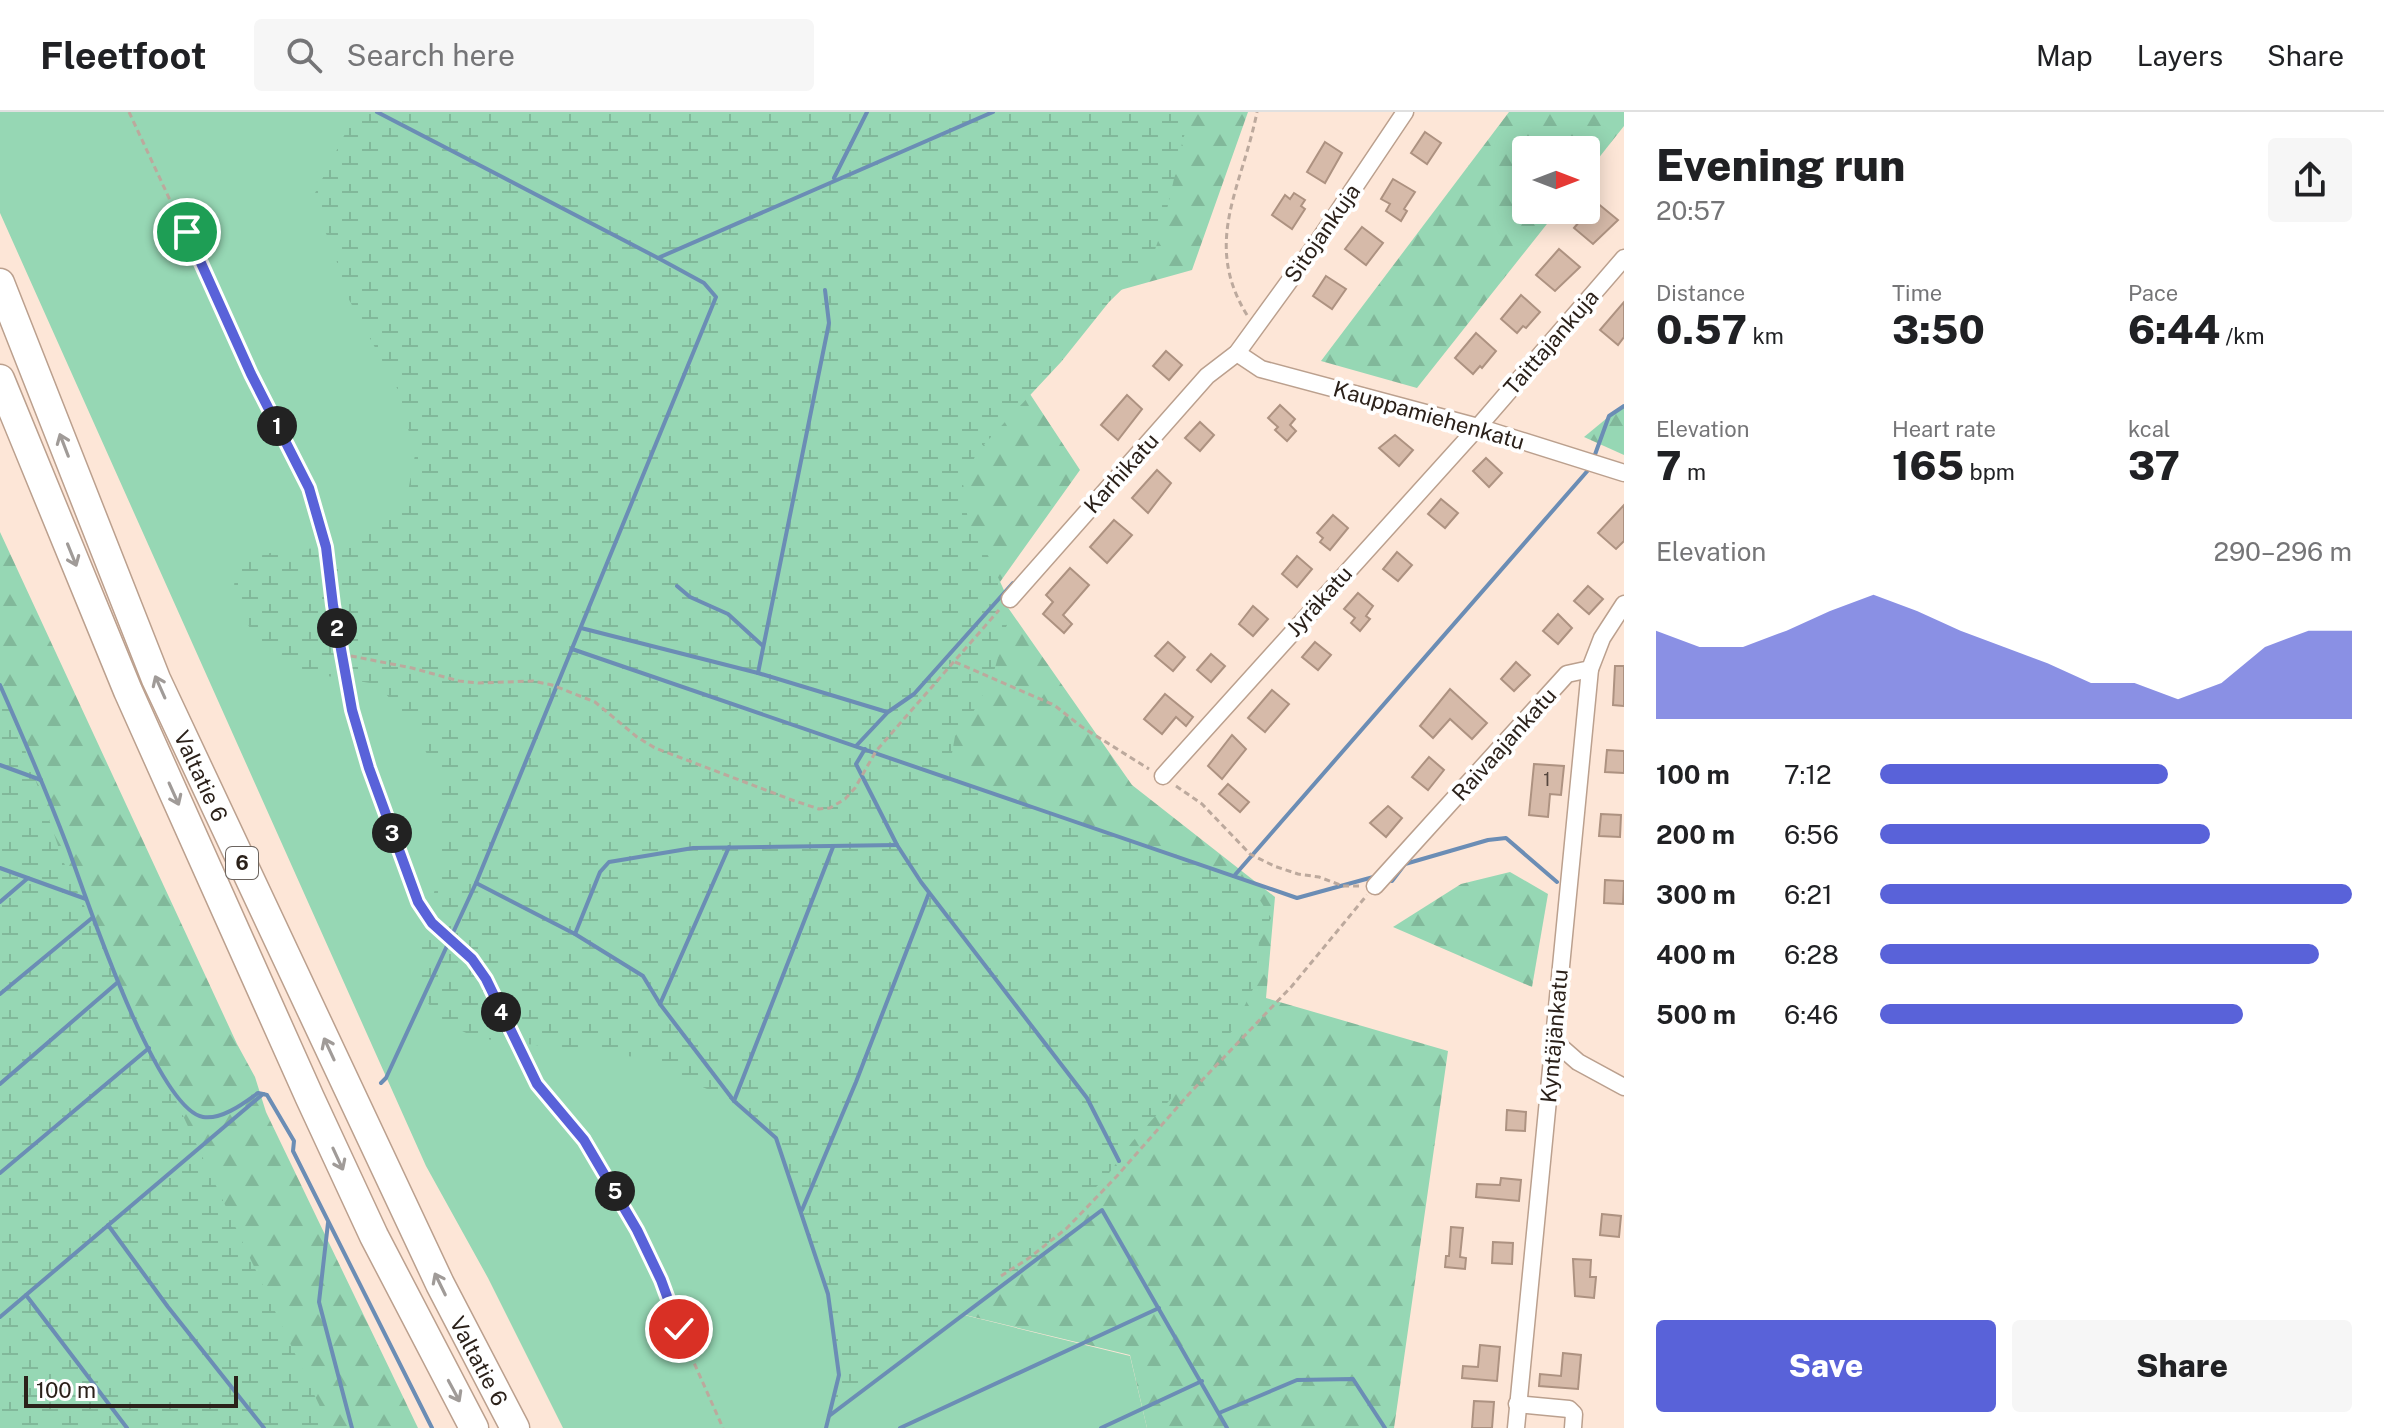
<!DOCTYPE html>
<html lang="en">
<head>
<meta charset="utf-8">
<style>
  body { margin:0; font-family:"Public Sans",sans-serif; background:#f6f6f6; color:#202124; height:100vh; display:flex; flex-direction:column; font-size:30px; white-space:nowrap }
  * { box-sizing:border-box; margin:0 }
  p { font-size:26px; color:#757577 }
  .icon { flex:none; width:44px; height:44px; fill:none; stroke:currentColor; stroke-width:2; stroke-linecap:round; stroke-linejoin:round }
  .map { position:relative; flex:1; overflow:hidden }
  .details { display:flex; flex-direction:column; background:#fff; width:760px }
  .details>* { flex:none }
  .needle { width:52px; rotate:90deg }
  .tools { position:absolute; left:1512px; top:24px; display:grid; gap:16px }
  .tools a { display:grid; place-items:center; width:88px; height:88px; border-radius:8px; background:#fff; box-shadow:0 4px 20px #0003; font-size:40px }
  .scale { position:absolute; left:24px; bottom:20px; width:214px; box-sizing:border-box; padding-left:8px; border:4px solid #2b211a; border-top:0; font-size:22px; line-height:28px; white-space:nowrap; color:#2b211a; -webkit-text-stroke:6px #fff; paint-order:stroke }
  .pin { position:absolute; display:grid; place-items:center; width:68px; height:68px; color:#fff; margin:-34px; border:4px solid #fff; border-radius:50%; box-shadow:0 2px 8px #0007 }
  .km { position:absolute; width:40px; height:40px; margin:-20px; border-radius:50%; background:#222; color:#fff; font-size:22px; line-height:40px; text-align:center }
  .round { display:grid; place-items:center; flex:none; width:84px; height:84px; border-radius:8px; background:#f6f6f6 }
  .head { display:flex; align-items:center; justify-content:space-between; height:136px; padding:0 32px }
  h1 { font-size:44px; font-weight:800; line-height:60px }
  .figures { display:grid; grid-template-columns:repeat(3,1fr); gap:12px; height:136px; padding:8px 32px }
  .figures div { display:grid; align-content:center }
  .figures b { font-size:40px; font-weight:800 }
  .figures small { font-size:22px; font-weight:400 }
  .figures p { font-size:22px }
  .chart { height:224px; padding:16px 32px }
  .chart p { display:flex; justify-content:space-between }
  .chart svg { width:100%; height:144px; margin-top:8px; fill:#5962d9; opacity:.7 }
  .button { display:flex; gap:16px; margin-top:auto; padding:16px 32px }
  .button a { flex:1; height:92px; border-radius:8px; background:#5962d9; color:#fff; font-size:32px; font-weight:800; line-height:92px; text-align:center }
  .button a+a { background:#f6f6f6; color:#202124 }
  ul { padding:0 32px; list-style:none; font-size:26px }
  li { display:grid; grid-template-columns:128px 96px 1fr; align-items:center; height:60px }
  li i { height:20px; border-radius:10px; background:#5962d9 }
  header { display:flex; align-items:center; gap:48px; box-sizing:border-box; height:112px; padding:0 40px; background:#fff; border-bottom:2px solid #e0e0e0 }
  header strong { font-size:38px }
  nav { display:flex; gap:44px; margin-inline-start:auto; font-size:28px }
  .search { width:560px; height:72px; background:#f6f6f6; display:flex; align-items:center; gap:20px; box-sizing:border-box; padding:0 28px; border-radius:8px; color:#757577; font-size:30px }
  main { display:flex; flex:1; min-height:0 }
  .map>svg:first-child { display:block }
</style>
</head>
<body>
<header>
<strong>Fleetfoot</strong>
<div class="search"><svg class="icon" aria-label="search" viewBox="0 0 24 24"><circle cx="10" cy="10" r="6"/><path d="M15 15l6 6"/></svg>Search here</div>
<nav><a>Map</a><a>Layers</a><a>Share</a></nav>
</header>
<main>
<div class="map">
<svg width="1624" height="1316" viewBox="0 0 1624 1316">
  <defs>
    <pattern id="forest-firs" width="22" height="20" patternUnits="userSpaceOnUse" patternTransform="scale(2)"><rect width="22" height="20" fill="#96d7b4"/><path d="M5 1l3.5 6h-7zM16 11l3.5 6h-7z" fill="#81b89a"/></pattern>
    <pattern id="wetland-marsh" width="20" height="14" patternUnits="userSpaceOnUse" patternTransform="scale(2)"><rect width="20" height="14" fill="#96d7b4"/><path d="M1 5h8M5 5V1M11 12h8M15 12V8" fill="none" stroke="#81b89a"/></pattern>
  </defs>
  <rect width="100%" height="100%" fill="#fde6d7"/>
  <path fill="#96d7b4" d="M0 0H420L817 968 903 1188 1130 1244 1147 1316H563L488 1166 426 1054 0 101Z"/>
  <g fill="url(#forest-firs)">
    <path d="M420 0H1248L1192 158 1106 182 1030 282 1080 358 995 477 1132 673 1275 785 1266 886 1448 939 1394 1316H1147L1130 1243 903 1188Z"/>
    <path d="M1509 0H1624V14L1586 62V38H1526V98H1558L1417 276 1321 249Z"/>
    <path d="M1624 292V343L1584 325Z"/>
    <path d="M0 420 237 932 255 965 266 1000 418 1316H0Z"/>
    <path d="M1510 760 1548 782 1532 875 1393 815 1461 772Z"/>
  </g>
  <g fill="url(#wetland-marsh)">
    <path d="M356 0H1193L1183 27 1163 115 1151 149 1109 190 1061 250 977 340 963 371 968 409 985 437 1008 487 1006 518 992 566 972 602 955 624 951 647 963 671 1248 769 1271 806 1259 830 1255 873 1232 919 1132 1030 1104 1068 1073 1095 1055 1119 1042 1143 827 1306 839 1263 828 1182 776 1026 734 989 635 945 477 926 447 912 426 889 419 858 423 820 435 777 441 733 440 668 409 606 376 572 321 563 272 547 250 517 234 478 235 451 270 441 325 435 364 426 405 395 415 343 398 278 346 182 332 133 310 91Z"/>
    <path d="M0 575 20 623 64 751 330 1316H0Z"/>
  </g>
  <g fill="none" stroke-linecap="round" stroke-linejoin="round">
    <g stroke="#6b8db5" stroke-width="4">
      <path d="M377 0 658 146 704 171 716 185 476 771 386 966 381 971"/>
      <path d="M834 66 867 0"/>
      <path d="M658 146 993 0"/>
      <path d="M1593 348 1609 304 1624 294"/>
      <path d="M677 474 690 485 728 502 763 534"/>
      <path d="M581 516 758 561 887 600"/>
      <path d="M572 537 1297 786 1377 764"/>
      <path d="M758 561 829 211 825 178"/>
      <path d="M0 573C24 627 47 681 68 736 85 782 156 997 203 1005 222 1008 244 991 258 981L263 982"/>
      <path d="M856 634 888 600 914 582 1013 471"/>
      <path d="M865 637 856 652 897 733 921 770 1087 986 1119 1049"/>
      <path d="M0 653 41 668"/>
      <path d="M0 756 86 787"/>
      <path d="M1234 764 1590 356"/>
      <path d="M1386 767 1392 769 1405 752 1488 728 1506 726 1557 770"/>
      <path d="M476 771 575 822 643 864 660 892 734 989 776 1026 828 1182 839 1263 826 1316"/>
      <path d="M0 790 28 766"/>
      <path d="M575 822 600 760 609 750 693 736 897 733"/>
      <path d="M0 882 92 806"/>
      <path d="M660 892 729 735"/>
      <path d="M0 972 118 870"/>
      <path d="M263 982 267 983 294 1029 293 1039 432 1316"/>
      <path d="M734 989 833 735"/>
      <path d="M0 1061 149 936"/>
      <path d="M802 1098 856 970 929 781"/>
      <path d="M328 1111 319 1190 352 1316"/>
      <path d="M108 1113 168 1195 264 1316"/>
      <path d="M26 1183 127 1316"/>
      <path d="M0 1205 263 982"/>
      <path d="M1219 1301 1297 1268 1353 1267 1385 1316"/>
      <path d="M829 1304 1102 1098 1227 1316"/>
      <path d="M900 1316 1159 1196"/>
      <path d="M1101 1316 1202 1269"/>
    </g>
  </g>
  <g fill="#d6baa9" stroke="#ad9281" stroke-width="2">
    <path d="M1425 20 1441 31 1427 52 1411 41Z"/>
    <path d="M1325 30 1342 41 1325 71 1307 60Z"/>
    <path d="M1393 67 1415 80 1404 97 1407 99 1401 109 1386 99 1390 92 1381 87Z"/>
    <path d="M1294 81 1305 88 1301 94 1305 97 1292 117 1272 103 1285 83 1290 87Z"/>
    <path d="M1596 90 1618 108 1593 132 1574 116Z"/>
    <path d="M1362 115 1383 131 1366 153 1345 137Z"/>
    <path d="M1559 137 1580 155 1555 179 1536 163Z"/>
    <path d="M1326 164 1346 177 1332 197 1313 184Z"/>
    <path d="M1521 183 1540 200 1526 216 1523 214 1517 221 1501 207Z"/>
    <path d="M1624 190V225L1618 233 1600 218Z"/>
    <path d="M1476 221 1496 239 1482 256 1480 254 1473 262 1455 246Z"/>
    <path d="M1166 239 1182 253 1169 268 1153 254Z"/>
    <path d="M1127 283 1142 297 1118 328 1101 313Z"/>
    <path d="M1280 293 1295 307 1290 313 1296 319 1287 329 1275 318 1278 315 1268 306Z"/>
    <path d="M1200 310 1214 323 1200 339 1185 326Z"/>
    <path d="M1395 323 1413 338 1399 354 1379 336Z"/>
    <path d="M1486 346 1502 361 1489 375 1473 359Z"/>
    <path d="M1157 358 1171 371 1148 401 1132 386Z"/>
    <path d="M1441 387 1458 401 1445 416 1428 402Z"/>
    <path d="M1624 393V429L1616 437 1598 421Z"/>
    <path d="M1333 403 1348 416 1330 438 1320 430 1323 426 1317 421Z"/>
    <path d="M1114 408 1132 423 1107 451 1090 435Z"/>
    <path d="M1397 440 1412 453 1398 469 1383 457Z"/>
    <path d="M1297 444 1312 457 1297 475 1282 462Z"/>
    <path d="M1070 456 1089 473 1063 503 1072 512 1064 521 1043 502 1053 490 1046 483Z"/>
    <path d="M1588 474 1603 487 1589 502 1574 489Z"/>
    <path d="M1358 481 1373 494 1366 504 1370 507 1360 519 1351 511 1355 506 1344 497Z"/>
    <path d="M1253 494 1268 507 1253 524 1239 512Z"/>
    <path d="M1558 502 1572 516 1558 532 1543 519Z"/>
    <path d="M1168 530 1185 545 1173 559 1155 544Z"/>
    <path d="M1315 530 1331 543 1318 558 1302 545Z"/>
    <path d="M1211 542 1225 554 1211 570 1197 558Z"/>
    <path d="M1516 550 1530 563 1514 579 1501 567Z"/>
    <path d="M1615 554H1624V594L1613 593Z"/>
    <path d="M1450 577 1487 611 1472 627 1450 607 1433 626 1420 614Z"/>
    <path d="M1272 578 1289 592 1265 620 1248 606Z"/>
    <path d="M1165 582 1193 605 1186 614 1176 605 1162 622 1144 607Z"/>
    <path d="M1232 623 1246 637 1222 667 1208 654Z"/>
    <path d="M1607 638 1624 639V661L1605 660Z"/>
    <path d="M1429 645 1444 658 1428 678 1412 665Z"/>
    <path d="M1534 652 1564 654 1561 683 1550 682 1548 705 1529 703Z"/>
    <path d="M1228 672 1249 690 1240 700 1219 682Z"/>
    <path d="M1388 694 1402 706 1386 725 1370 711Z"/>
    <path d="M1601 702 1621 703 1620 725 1599 724Z"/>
    <path d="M1605 768 1624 769 1623 792 1604 791Z"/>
    <path d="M1507 998 1526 1000 1525 1019 1506 1018Z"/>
    <path d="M1501 1066 1521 1068 1519 1089 1476 1085 1477 1072 1500 1073Z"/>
    <path d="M1602 1102 1621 1104 1619 1125 1600 1123Z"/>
    <path d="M1451 1115 1463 1116 1460 1145 1466 1146 1465 1157 1445 1155 1446 1144H1449Z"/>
    <path d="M1493 1130 1513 1131 1512 1152 1492 1151Z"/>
    <path d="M1573 1147 1591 1148 1590 1165H1596L1594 1186 1575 1184Z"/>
    <path d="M1480 1233 1500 1235 1497 1269 1462 1266 1463 1254 1478 1255Z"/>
    <path d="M1563 1241 1581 1243 1578 1277 1539 1274 1540 1262 1561 1264Z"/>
    <path d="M1474 1289 1494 1290 1492 1316H1472Z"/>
  </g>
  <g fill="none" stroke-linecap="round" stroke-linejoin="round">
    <g stroke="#bba08e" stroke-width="19">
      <g id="street">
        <path d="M1237 241 1261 257 1478 315 1624 361"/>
        <path d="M1010 487 1207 264 1237 241 1317 131 1405 0"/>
        <path d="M1163 664 1478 315 1624 146"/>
        <path d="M1375 774 1567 562 1590 557 1602 526 1624 492"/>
        <path d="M1554 929 1578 950 1624 975"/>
        <path d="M1517 1292 1569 1297 1574 1302 1573 1316"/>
        <path d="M1516 1316 1590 557"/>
      </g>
    </g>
    <g stroke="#bba08e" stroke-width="31">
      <g id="highway">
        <path d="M0 171 156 567 440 1172 515 1316"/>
        <path d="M0 267 128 579 310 986 374 1124 474 1316"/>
      </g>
    </g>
    <g stroke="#bca99d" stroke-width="3" stroke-dasharray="6 4" stroke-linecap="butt">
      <path d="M129 0 251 262 309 376 326 435 341 542 352 598 369 656 418 790 432 811 472 847 486 867 521 944 537 972 584 1028 611 1072 661 1168 679 1217 723 1316"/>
      <path d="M1247 203C1202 130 1242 76 1257 0"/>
      <path d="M341 542 412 556 459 569 478 571 533 569 552 573 595 590 637 625 655 636 792 688 819 697 830 696 845 687 855 676 876 639 999 498"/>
      <path d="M955 550 1054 593 1082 615 1149 657"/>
      <path d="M1176 674 1202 692 1250 742 1274 754 1298 762 1319 765 1343 774H1359"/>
      <path d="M1001 1164 1029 1146 1067 1116 1117 1064 1188 983 1292 874 1367 783"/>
    </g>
    <use href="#street" stroke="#fff" stroke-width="16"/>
    <use href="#highway" stroke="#fff" stroke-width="28"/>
  </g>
  <defs><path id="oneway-shaft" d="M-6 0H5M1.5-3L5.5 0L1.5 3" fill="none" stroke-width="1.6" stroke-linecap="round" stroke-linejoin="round" transform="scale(2)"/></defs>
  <g stroke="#a09b98">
    <use href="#oneway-shaft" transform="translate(64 333) rotate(-111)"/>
    <use href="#oneway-shaft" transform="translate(72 443) rotate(68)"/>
    <use href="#oneway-shaft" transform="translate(160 575) rotate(-114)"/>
    <use href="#oneway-shaft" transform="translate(174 682) rotate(66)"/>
    <use href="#oneway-shaft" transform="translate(329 937) rotate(-115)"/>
    <use href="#oneway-shaft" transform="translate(338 1047) rotate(65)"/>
    <use href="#oneway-shaft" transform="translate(440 1172) rotate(-116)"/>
    <use href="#oneway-shaft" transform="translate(454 1279) rotate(62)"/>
  </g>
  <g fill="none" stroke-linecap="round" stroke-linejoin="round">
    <g stroke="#fff" stroke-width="16">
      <path id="route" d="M187 120 251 262 309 376 326 435 333 493 352 598 369 656 418 790 432 811 472 847 486 867 537 972 584 1028 637 1118 661 1168 679 1217"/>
    </g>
    <use href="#route" stroke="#5962d9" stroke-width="10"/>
  </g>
  <g text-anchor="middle" stroke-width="8" stroke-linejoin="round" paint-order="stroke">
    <g font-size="18" fill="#56473e">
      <text x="1547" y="674">1</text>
    </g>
    <rect fill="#fff" stroke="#6b645f" stroke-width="2" x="226" y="735" width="32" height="32" rx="6"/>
    <g font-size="20" font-weight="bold" fill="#2b211a">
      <text x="242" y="758">6</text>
    </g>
    <g font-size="22" fill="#2b211a" stroke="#fff">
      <text transform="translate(1322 121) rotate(-55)" y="8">Sitojankuja</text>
      <text transform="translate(1551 230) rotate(-49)" y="8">Taittajankuja</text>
      <text transform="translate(1429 303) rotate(16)" y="8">Kauppamiehenkatu</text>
      <text transform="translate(1121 361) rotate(-48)" y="8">Karhikatu</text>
      <text transform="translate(1319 489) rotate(-48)" y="8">Jyräkatu</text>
      <text transform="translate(1504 632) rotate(-48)" y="8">Raivaajankatu</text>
      <text transform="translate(201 664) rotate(65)" y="8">Valtatie 6</text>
      <text transform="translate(1554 924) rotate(-85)" y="8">Kyntäjänkatu</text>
      <text transform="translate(479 1249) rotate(62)" y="8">Valtatie 6</text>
    </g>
  </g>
</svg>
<div class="tools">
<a><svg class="needle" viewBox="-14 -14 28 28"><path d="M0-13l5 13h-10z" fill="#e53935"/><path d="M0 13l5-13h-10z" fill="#757577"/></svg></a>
</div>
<div class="scale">100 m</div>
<div class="pin" style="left:187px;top:120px;background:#1e9e55"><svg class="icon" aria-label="arrive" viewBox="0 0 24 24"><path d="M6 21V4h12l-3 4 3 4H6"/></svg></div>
<div class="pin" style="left:679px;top:1217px;background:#d93025"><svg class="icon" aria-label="check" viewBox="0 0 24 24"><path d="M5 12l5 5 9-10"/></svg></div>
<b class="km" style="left:277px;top:314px">1</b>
<b class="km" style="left:337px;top:516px">2</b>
<b class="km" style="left:392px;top:721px">3</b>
<b class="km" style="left:501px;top:900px">4</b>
<b class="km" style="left:615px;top:1079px">5</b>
</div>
<section class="details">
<div class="head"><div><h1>Evening run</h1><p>20:57</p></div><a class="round"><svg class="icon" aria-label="share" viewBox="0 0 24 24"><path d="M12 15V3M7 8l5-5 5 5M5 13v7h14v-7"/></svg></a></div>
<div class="figures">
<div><p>Distance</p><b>0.57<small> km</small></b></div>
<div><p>Time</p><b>3:50</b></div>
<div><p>Pace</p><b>6:44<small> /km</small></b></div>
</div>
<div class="figures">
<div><p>Elevation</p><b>7<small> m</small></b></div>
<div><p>Heart rate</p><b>165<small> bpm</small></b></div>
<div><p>kcal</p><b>37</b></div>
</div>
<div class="chart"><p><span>Elevation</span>290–296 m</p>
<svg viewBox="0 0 160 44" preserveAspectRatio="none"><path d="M0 44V17L10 22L20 22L30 17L40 11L50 6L60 11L70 17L80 22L90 27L100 33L110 33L120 38L130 33L140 22L150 17L160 17V44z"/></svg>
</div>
<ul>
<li><b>100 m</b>7:12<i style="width:61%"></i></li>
<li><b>200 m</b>6:56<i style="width:70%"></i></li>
<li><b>300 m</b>6:21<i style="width:100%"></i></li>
<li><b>400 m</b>6:28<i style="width:93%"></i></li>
<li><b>500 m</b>6:46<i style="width:77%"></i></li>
</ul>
<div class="button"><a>Save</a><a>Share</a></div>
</section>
</main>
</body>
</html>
